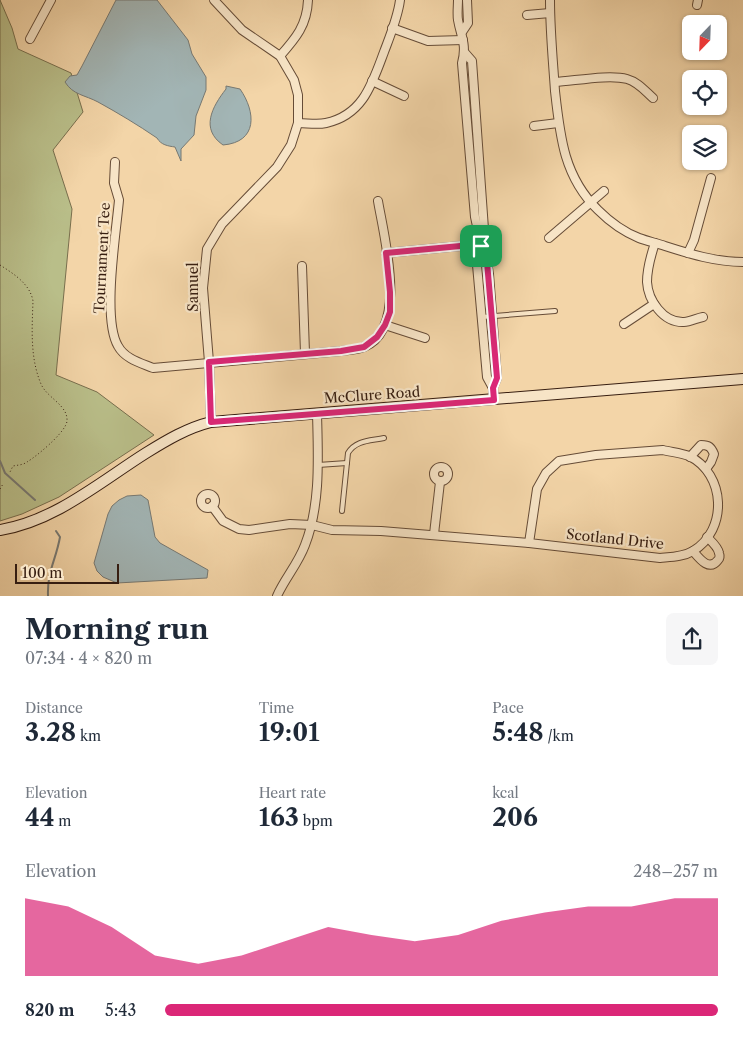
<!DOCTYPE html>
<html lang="en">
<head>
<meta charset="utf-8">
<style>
  body { margin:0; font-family:"Libre Caslon Text",serif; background:#f6f6f7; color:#1f2937; height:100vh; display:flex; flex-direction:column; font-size:19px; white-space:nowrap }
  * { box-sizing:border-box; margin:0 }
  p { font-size:16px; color:#747a83 }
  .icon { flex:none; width:28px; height:28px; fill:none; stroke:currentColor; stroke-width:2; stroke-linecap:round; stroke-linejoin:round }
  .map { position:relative; height:596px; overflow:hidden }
  .panel { display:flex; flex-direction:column; background:#fff; flex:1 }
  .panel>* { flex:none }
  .needle { width:32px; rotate:203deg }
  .controls { position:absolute; left:682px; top:15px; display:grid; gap:10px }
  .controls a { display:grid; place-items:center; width:45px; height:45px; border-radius:8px; background:#fff; box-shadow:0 1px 4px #0004; font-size:25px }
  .scale { position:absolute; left:15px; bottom:12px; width:104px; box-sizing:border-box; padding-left:5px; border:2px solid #371e11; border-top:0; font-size:14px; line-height:18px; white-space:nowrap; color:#371e11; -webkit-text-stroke:4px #f7e4c6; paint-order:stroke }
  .pin { position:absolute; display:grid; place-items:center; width:42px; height:42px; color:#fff; margin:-21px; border-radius:10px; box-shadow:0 2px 8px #0006 }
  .round { display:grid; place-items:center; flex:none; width:52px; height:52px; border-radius:8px; background:#f6f6f7 }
  .headline { display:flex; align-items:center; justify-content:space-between; height:85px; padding:0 25px }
  h1 { font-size:28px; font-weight:700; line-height:38px }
  .figures { display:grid; grid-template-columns:repeat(3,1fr); gap:8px; height:85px; padding:5px 25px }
  .figures div { display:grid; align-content:center }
  .figures b { font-size:25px; font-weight:700 }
  .figures small { font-size:14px; font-weight:400 }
  .figures p { font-size:14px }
  .chart { height:140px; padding:10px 25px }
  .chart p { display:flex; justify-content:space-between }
  .chart svg { width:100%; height:90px; margin-top:5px; fill:#db2777; opacity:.7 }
  ul { padding:0 25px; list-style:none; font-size:16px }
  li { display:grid; grid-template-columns:80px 60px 1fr; align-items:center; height:38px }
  li i { height:12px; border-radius:6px; background:#db2777 }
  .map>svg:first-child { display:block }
</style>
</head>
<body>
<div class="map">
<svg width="743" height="596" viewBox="0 0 743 596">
  <rect width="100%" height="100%" fill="#f3d5a8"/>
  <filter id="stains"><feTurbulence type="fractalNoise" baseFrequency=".004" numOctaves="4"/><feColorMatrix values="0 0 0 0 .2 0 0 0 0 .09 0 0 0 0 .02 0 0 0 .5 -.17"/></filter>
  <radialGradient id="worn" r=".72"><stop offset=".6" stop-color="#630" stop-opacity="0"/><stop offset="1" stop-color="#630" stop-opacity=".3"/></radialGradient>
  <path fill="#b9be89" stroke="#786e4d" d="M0 0 12 28 18 49 71 73 83 112 53 150 72 209 56 375 97 392 154 435 59 497 22 514 0 521Z"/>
  <g fill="#a2b5b5" stroke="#777973">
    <path d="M116 0H157L188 40 192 54 206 77V90L196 116 194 135 181 149V161L175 147C168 146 161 145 157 138 138 125 118 113 98 102 85 95 73 95 65 82L70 76 77 75 82 66Z"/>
    <path d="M226 86 240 89C256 112 258 142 223 145 200 129 212 107 226 89Z"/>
    <path d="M141 495 148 500 155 537 160 543 208 570 207 578 117 583 103 577 97 571 94 563 108 514 112 506 119 500 127 496Z"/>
  </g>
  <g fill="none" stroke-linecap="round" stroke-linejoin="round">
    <g stroke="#777973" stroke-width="2">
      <path d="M0 461 5 473 35 500"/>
      <path d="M48 596C47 571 56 560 60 537L56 531"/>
    </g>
    <g stroke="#664c37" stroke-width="6">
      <g id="lane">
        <path d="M482 317 555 311"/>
        <path d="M318 465 347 463"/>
        <path d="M342 511 348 453C356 440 370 441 384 438"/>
      </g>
    </g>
    <g stroke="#664c37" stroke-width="10">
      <g id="street">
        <path d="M458 0C458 6 457 14 458 20 461 37 467 44 462 63L475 217 481 245 477 265 487 377 493 388 494 399"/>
        <path d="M550 0C550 31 553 61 555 91 560 137 564 177 598 210 610 222 624 232 639 238 647 241 656 243 665 246 690 254 716 262 743 262"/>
        <path d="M697 5 698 0"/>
        <path d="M527 15 550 13"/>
        <path d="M392 28 428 41 463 40"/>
        <path d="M462 32 468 23 467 0"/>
        <path d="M30 39 51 0"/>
        <path d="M465 53 472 61 484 229 480 236"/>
        <path d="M280 56C296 38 307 25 308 0"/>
        <path d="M372 81 404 96"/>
        <path d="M555 82C574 81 609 74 627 79 638 82 645 91 653 98"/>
        <path d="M298 123C307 123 317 125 326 123 363 115 372 84 384 52 390 36 398 17 400 0"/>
        <path d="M534 126 558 123"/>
        <path d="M115 162 114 183 119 200C116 234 102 319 118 346 125 359 141 363 153 368L341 351C348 350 357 350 364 347 409 329 384 237 378 201"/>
        <path d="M549 238 604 191"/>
        <path d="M655 243C651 255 647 269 647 282 648 300 663 323 684 322 690 322 697 318 703 317"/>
        <path d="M386 253 471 245H481"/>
        <path d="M688 253 694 240 711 178"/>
        <path d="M480 254 487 262 489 274 497 378 493 388"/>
        <path d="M302 266 305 353"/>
        <path d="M624 324 654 304"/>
        <path d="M385 325 425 338"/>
        <path d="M211 422 209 362 203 288 207 249 222 224 277 167 291 145 298 123V95L294 80 280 56 242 30 214 0"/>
        <path d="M663 450C671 452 681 453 689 456 726 474 728 530 693 551 683 557 671 557 660 558L529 543 537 489 546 473 559 461 596 455Z"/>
        <path d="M690 457 701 445C709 445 711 447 714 454L711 462 706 469"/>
        <circle cx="441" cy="474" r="7"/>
        <circle cx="208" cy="501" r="7"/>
        <path d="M212 506 223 521 239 529 249 530 290 524 312 525 332 530 381 531 529 543"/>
        <path d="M434 534 440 482"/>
        <path d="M693 551C699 558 709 572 718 560 720 558 720 556 719 553 718 547 711 541 707 537"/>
        <path d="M277 596C285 578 298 564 305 545 321 504 318 456 317 413"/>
      </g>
    </g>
    <g stroke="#371e11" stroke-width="12">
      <path id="secondary" d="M0 530C55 521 100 482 146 453 167 440 187 428 211 422L743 379"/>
    </g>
    <g stroke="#371e11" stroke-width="1" stroke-dasharray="1 2.5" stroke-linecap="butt">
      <path d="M0 265C14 274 30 284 33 301 32 329 30 358 41 384 47 398 68 405 67 421 66 432 37 456 27 462 23 465 18 465 13 466L10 472"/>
      <path d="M0 489 3 484"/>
    </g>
    <use href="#lane" stroke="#f7e4c6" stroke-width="4"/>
    <use href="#street" stroke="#f7e4c6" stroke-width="8"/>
    <use href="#secondary" stroke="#f7e4c6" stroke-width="10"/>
  </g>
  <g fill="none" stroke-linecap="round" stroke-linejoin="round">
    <g stroke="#fff" stroke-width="10">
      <path id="route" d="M471 245 481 246 480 254 487 262 497 378 493 388 494 400 211 422 209 362 341 351 364 347 377 337 385 325 390 312V292L386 253Z"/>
    </g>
    <use href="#route" stroke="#db2777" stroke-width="6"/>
  </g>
  <g text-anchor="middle" stroke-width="4.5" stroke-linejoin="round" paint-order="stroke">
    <g font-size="14" fill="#371e11" stroke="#f7e4c6">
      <text transform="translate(102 258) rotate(-87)" y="5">Tournament Tee</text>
      <text transform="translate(193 287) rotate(-90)" y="5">Samuel</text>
      <text transform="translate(372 395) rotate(-4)" y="5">McClure Road</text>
      <text transform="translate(615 539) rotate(6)" y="5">Scotland Drive</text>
    </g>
  </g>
  <rect width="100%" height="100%" filter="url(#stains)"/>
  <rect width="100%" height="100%" fill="url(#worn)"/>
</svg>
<div class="controls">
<a><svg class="needle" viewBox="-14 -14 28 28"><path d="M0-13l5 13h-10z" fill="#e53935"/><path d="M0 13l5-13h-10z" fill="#747a83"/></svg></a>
<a><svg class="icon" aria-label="locate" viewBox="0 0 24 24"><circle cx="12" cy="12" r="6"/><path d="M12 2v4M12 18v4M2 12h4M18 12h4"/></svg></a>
<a><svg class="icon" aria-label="layers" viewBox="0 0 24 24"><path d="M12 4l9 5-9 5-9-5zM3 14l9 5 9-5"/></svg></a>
</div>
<div class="scale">100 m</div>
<div class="pin" style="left:481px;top:246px;background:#1e9e55"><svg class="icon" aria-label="arrive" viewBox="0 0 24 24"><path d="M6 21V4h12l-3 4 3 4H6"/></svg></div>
</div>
<section class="panel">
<div class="headline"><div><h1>Morning run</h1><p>07:34 · 4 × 820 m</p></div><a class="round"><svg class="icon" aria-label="share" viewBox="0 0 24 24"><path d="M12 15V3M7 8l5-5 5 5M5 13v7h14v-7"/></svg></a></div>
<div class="figures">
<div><p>Distance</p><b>3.28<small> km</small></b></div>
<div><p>Time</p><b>19:01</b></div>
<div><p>Pace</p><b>5:48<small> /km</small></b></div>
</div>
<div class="figures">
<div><p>Elevation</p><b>44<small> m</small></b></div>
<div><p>Heart rate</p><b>163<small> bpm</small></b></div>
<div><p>kcal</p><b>206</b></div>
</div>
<div class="chart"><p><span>Elevation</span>248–257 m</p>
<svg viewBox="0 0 160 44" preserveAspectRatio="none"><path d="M0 44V6L10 10L20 20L30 34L40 38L50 34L60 27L70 20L80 24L90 27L100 24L110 17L120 13L130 10L140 10L150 6L160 6V44z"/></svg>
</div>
<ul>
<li><b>820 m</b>5:43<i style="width:100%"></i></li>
</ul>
</section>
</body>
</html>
